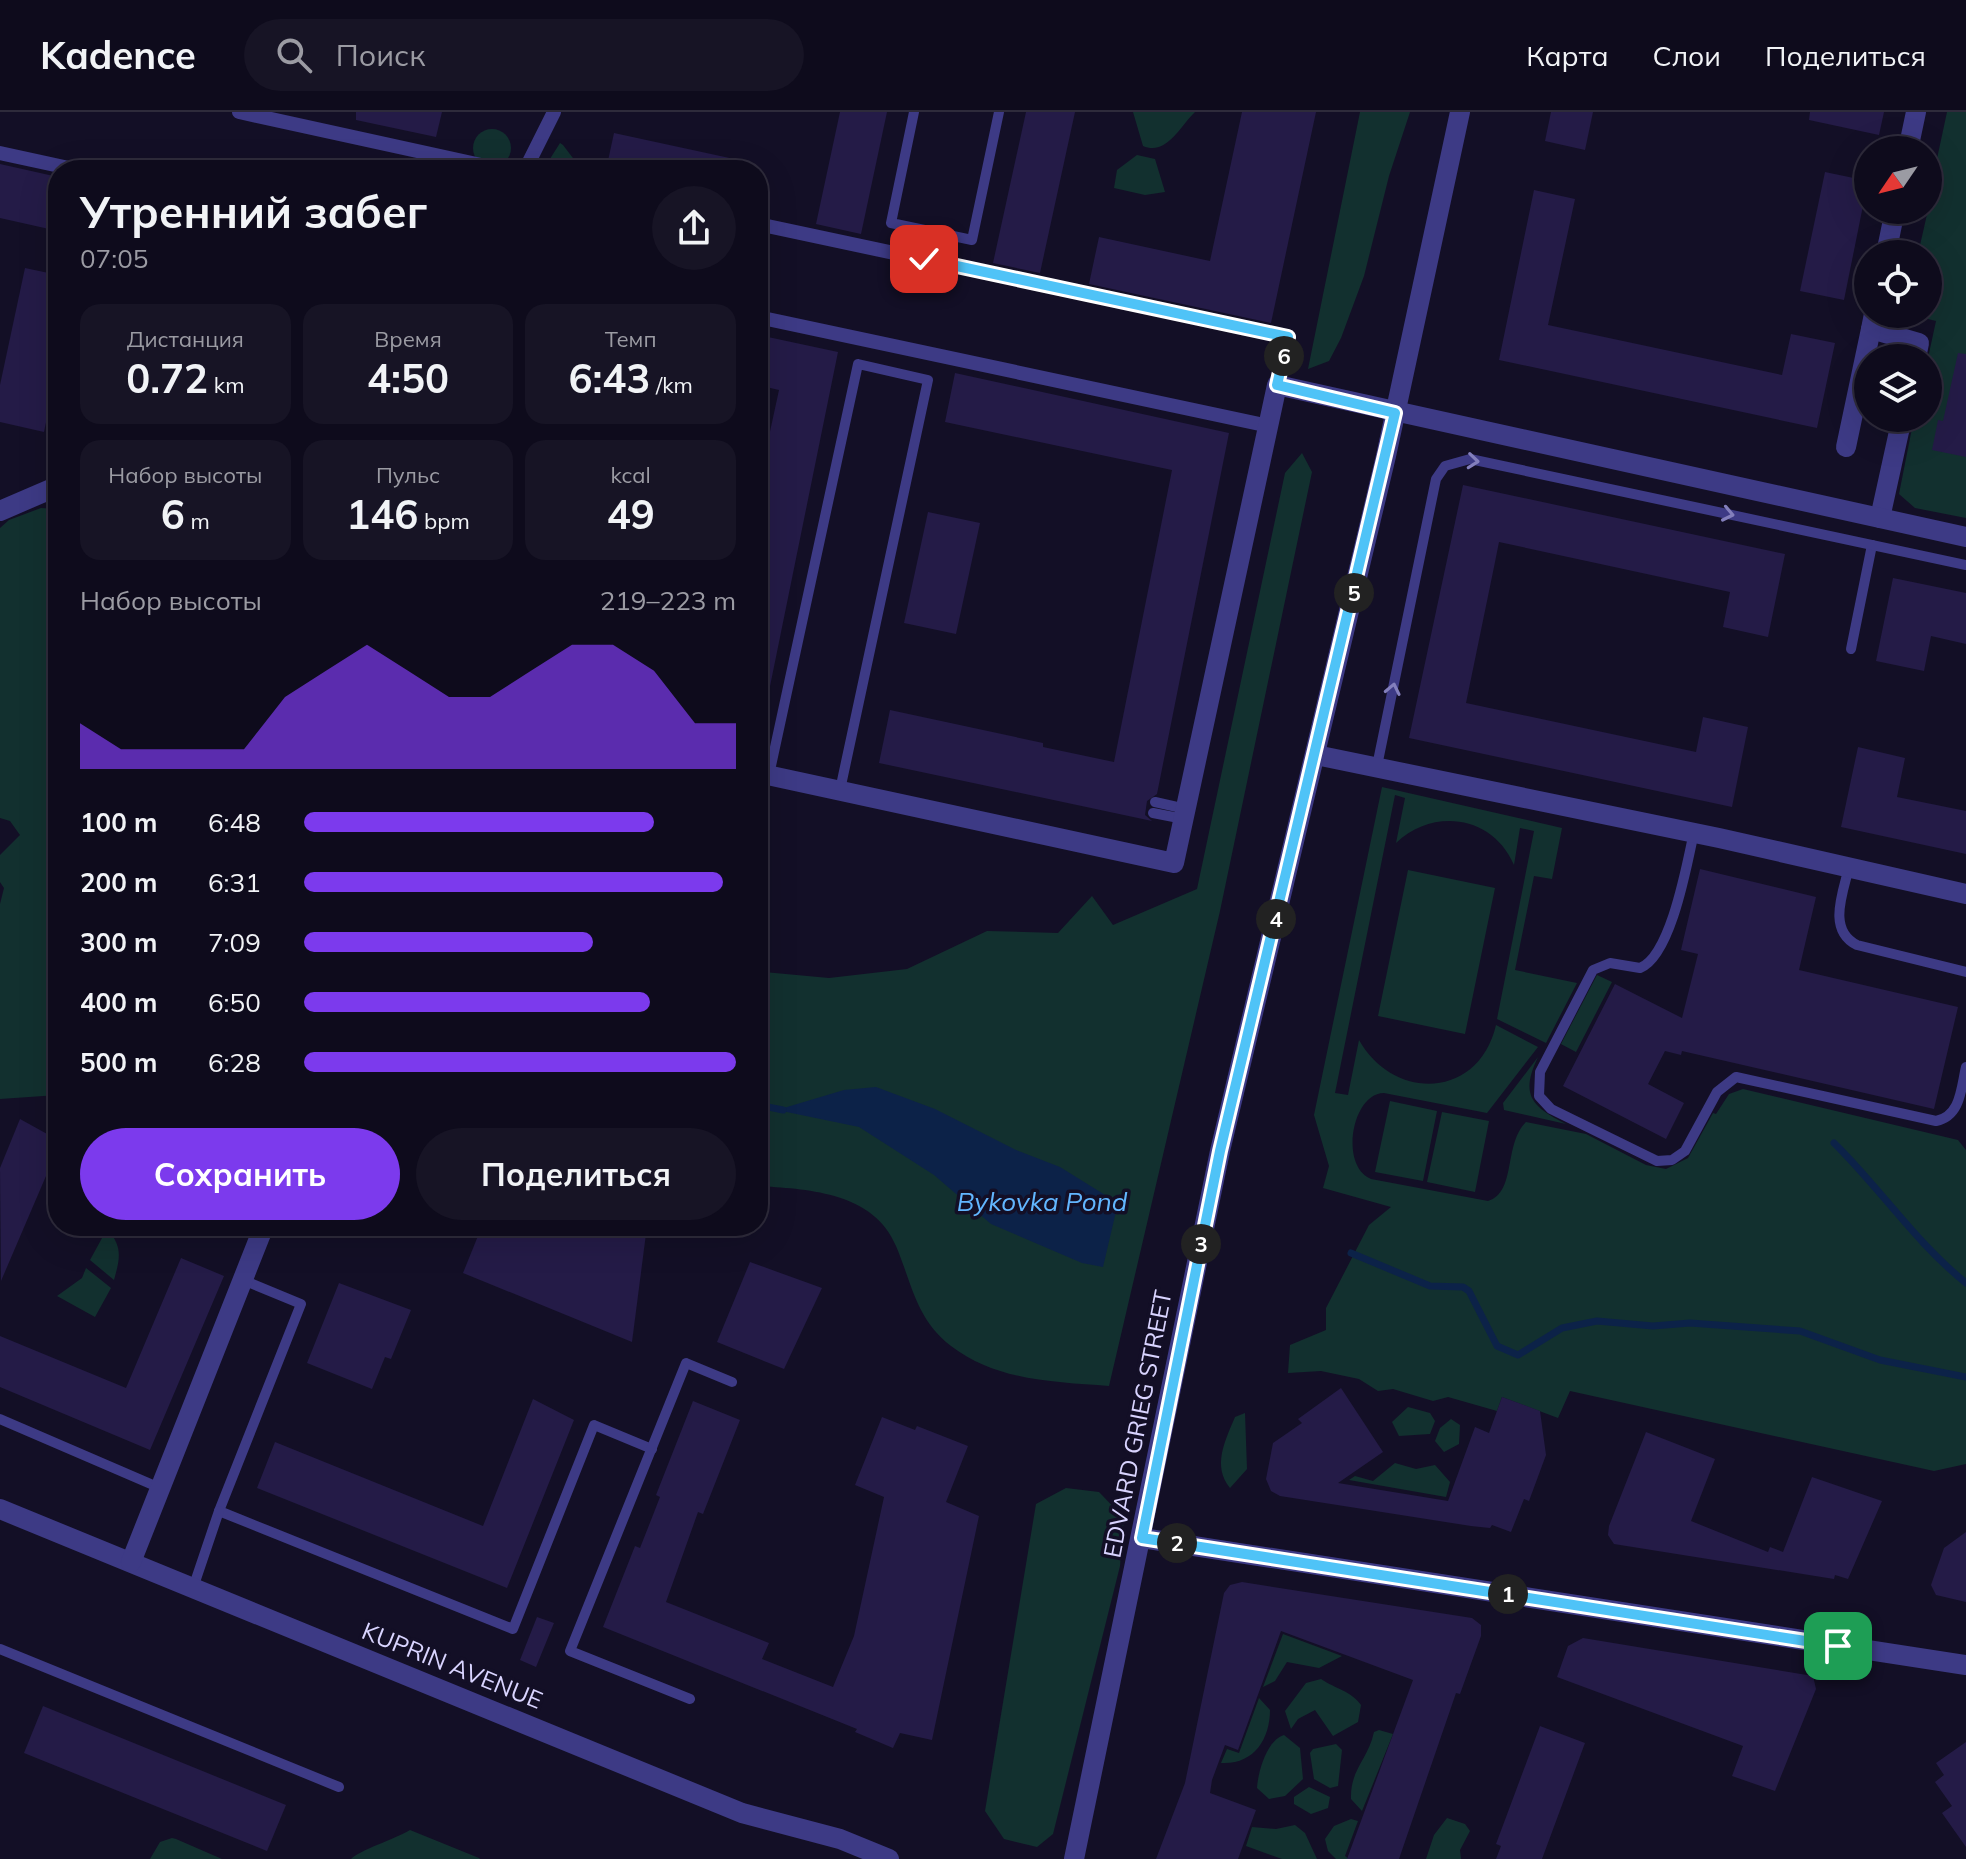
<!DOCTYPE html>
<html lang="ru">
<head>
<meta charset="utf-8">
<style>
  body { margin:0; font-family:Mulish,sans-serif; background:#171425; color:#f1f3f6; height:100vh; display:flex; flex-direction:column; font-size:30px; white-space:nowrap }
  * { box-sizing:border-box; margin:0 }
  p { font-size:26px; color:#9b9ba3 }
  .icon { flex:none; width:44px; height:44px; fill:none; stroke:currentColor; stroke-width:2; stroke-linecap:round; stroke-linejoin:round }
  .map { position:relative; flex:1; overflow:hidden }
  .details { position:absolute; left:48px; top:48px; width:720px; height:1076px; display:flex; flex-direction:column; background:#0e0b1c; border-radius:32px; box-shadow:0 8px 32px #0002,0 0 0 2px #2e2b3b }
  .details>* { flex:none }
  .needle { width:52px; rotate:235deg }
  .fabs { position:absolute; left:1854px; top:24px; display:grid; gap:16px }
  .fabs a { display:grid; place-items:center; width:88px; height:88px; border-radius:50%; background:#0e0b1c; box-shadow:0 8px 32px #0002,0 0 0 2px #2e2b3b; font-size:40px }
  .pin { position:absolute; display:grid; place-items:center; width:68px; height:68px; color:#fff; margin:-34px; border-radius:16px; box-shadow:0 4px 12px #0006 }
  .km { position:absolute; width:40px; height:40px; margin:-20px; border-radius:50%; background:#222; color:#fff; font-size:22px; line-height:40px; text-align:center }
  .round { display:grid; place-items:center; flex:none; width:84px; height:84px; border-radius:42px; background:#171425 }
  .headline { display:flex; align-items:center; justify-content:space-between; height:136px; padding:0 32px }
  h1 { font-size:44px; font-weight:700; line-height:60px }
  .figures { display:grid; grid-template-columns:repeat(3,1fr); gap:12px; height:136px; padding:8px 32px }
  .figures div { display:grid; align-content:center; border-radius:20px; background:#171425; text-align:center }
  .figures b { font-size:40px; font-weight:700 }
  .figures small { font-size:22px; font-weight:400 }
  .figures p { font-size:22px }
  .chart { height:224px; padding:16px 32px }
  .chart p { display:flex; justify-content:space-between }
  .chart svg { width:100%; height:144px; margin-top:8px; fill:#7c3aed; opacity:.7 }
  .action { display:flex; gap:16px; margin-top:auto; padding:16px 32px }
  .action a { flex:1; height:92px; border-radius:48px; background:#7c3aed; color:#fff; font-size:32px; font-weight:700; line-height:92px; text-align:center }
  .action a+a { background:#171425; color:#f1f3f6 }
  ul { padding:0 32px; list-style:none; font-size:26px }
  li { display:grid; grid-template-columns:128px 96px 1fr; align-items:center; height:60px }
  li i { height:20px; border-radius:10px; background:#7c3aed }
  header { display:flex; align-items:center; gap:48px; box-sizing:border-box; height:112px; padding:0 40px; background:#0e0b1c; border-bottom:2px solid #2e2b3b }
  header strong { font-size:38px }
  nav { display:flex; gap:44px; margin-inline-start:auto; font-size:28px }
  .search { width:560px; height:72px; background:#171425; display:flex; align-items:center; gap:20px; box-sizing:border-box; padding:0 28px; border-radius:44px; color:#9b9ba3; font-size:30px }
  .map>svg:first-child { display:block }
</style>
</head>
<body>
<header>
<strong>Kadence</strong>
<div class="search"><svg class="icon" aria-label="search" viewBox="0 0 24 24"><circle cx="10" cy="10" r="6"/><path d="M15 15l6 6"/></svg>Поиск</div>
<nav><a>Карта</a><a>Слои</a><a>Поделиться</a></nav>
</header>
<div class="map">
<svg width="1966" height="1747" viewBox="0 0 1966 1747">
  <rect width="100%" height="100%" fill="#130f26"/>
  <g fill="#12302f">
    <path d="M1133 0H1195C1180 14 1167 44 1143 34Z"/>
    <path d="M1360 0H1410L1389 64 1364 164 1341 226 1329 249 1308 257Z"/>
    <path d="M1947 0H1966V406L1915 396 1899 382 1914 306H1928V246L1936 209 1908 202H1928V142H1918L1928 98V70H1932Z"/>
    <circle cx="492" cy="36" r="19"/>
    <path d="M560 31 563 33 582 58H543Z"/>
    <path d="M1137 43 1155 47 1165 80 1145 83 1114 76 1117 58Z"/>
    <path d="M1302 341 1312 360 1220 799 1109 1274C1054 1270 997 1269 951 1234 916 1207 912 1172 896 1134 874 1080 807 1077 758 1074V871L764 860 829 866 907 857 987 819 1058 821 1092 784 1113 813 1197 777 1285 361Z"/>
    <path d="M41 396 58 397V983L0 987V792L4 776 0 770V743L20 723 10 709 0 706V416L9 408Z"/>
    <path d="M1382 675 1562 716 1552 767 1534 764 1515 858 1577 871 1546 931 1497 907 1534 719 1520 716 1514 753C1493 704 1434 695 1396 731L1405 686 1395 683 1335 981 1348 983 1359 928C1394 990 1479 987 1496 913L1538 935 1487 1001 1384 981C1352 981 1339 1054 1371 1067L1488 1089C1517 1080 1503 1033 1526 1010L1586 1022 1646 1053 1666 1057 1688 1046 1713 1001 1716 1002 1729 982 1743 977 1958 1028 1966 1038V1352L1934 1359 1570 1279 1558 1306 1502 1285 1497 1299 1448 1285 1433 1289 1393 1277 1378 1279 1359 1267 1321 1259 1288 1261 1290 1233 1326 1218V1196L1369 1113 1391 1095 1323 1076 1329 1054 1314 1003Z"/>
    <path d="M1408 758 1495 776 1465 922 1378 904Z"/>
    <path d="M1597 863 1612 870 1576 940 1561 932Z"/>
    <path d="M1538 945C1520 983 1531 994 1566 1012L1504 998 1503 991Z"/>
    <path d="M1390 989 1437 999 1423 1069 1375 1060Z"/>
    <path d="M1442 1000 1489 1009 1475 1080 1427 1070Z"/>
    <path d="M107 1117C123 1135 120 1146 114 1168L90 1148Z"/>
    <path d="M86 1156 111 1176 95 1205 57 1184 82 1166Z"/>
    <path d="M1408 1295 1430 1301 1435 1309 1430 1322 1399 1324 1392 1310Z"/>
    <path d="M1245 1301 1247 1357 1230 1376C1212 1354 1225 1329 1235 1305Z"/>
    <path d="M1451 1307 1460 1313 1459 1332 1444 1340 1435 1329 1440 1316Z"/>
    <path d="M1395 1351 1416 1357 1435 1353 1450 1370 1446 1385 1349 1368 1355 1364 1373 1369Z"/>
    <path d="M1066 1376 1099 1380 1124 1406 1120 1454 1053 1722 1037 1735 1004 1727 985 1699 1036 1392Z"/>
    <path d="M1283 1522 1342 1544 1319 1556 1287 1550 1275 1569 1263 1575Z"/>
    <path d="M1321 1567C1336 1577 1351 1579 1361 1593L1358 1610 1333 1624 1315 1598 1298 1607 1291 1617 1285 1599 1306 1571Z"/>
    <path d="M1259 1586 1270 1598C1270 1628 1253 1653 1221 1651L1227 1637 1239 1641Z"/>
    <path d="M1379 1618 1393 1622 1362 1699 1351 1687C1350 1657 1368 1648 1374 1620Z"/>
    <path d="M1284 1623 1300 1636 1303 1667 1285 1684 1269 1687 1257 1676C1258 1659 1267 1628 1284 1623Z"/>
    <path d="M1336 1632 1342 1638 1338 1674 1330 1676 1314 1667 1310 1641 1313 1637Z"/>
    <path d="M1309 1675 1330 1685 1328 1696 1311 1702 1294 1692V1685Z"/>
    <path d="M1447 1706 1465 1712 1470 1719 1460 1738 1461 1747H1426L1434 1723Z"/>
    <path d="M1351 1707 1358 1709 1345 1744 1349 1747H1336L1328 1739 1325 1727 1334 1714Z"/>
    <path d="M1295 1713 1305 1721 1317 1747H1282L1246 1734 1252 1715 1276 1717Z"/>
    <path d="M410 1718 479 1746 480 1747H351C360 1738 395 1727 410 1718Z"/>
    <path d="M172 1726 176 1727 222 1747H150L160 1730Z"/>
  </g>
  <path fill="#0c2248" d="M876 975 935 997 1016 1038 1060 1055 1118 1091 1103 1155 1082 1151 991 1112 934 1063 859 1015 777 998 844 978Z"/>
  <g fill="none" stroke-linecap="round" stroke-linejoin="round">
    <g stroke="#0c2248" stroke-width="7">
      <path d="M758 993 783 998"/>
      <path d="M1834 1031C1880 1076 1915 1130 1966 1171"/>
      <path d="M1351 1141 1430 1174 1463 1175 1469 1179 1497 1234 1518 1243 1562 1216 1597 1209 1653 1214 1690 1211 1800 1219 1880 1248 1966 1265"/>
    </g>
  </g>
  <g fill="#241b47">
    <path d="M356 0H442L436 25 356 8Z"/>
    <path d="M840 0H887L861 122 816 112Z"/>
    <path d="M1026 0H1075L1040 161 993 151Z"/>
    <path d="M1242 0H1316L1271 211 1089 172 1099 125 1210 149Z"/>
    <path d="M1551 0H1593L1585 38 1545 29Z"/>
    <path d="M1810 0H1884L1879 23 1809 8Z"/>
    <path d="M614 21 748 50 747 58H606Z"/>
    <path d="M0 52 58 65V119L0 106Z"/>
    <path d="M1825 60 1868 69 1844 188 1800 179Z"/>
    <path d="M1534 78 1575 87 1548 213 1782 263 1791 222 1835 231 1817 316 1499 248Z"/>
    <path d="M25 156 58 163V252L44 320 0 310V273Z"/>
    <path d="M758 223 838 240 766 594H758V375L779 278 758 273Z"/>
    <path d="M1958 241 1966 242V345L1932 338 1938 308 1943 309Z"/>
    <path d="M955 261 1229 321 1157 682 1147 689 1145 703 1152 709 879 651 890 598 1043 631V635L1114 650 1172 358 945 310Z"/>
    <path d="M1463 373 1785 442 1768 525 1723 515 1730 480 1499 430 1494 455 1466 591 1696 640 1703 605 1748 615 1732 695 1409 626Z"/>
    <path d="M928 400 980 411 956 522 904 511Z"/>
    <path d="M1893 466 1966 481V532L1931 524 1924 559 1876 549Z"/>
    <path d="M1858 635 1905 646 1897 685 1966 699V742L1841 715Z"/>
    <path d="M1700 757 1816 785 1799 858 1958 895 1934 997 1682 939 1681 943 1665 939 1648 972 1684 991 1666 1027 1563 974 1615 872 1682 906 1698 842 1681 838Z"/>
    <path d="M20 1007 58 1028V1036L1 1169 0 1056Z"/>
    <path d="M482 1114H647L632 1230 463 1161Z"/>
    <path d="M181 1146 224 1164 150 1338 0 1275V1224L126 1276Z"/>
    <path d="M750 1150 822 1176 784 1257 717 1230Z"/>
    <path d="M339 1171 411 1198 391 1247 385 1245 372 1277 307 1251Z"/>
    <path d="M1341 1276 1383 1340 1338 1371 1448 1389 1475 1315 1489 1321 1502 1285 1540 1299 1546 1343 1529 1389 1524 1387 1511 1420 1492 1413 1490 1416 1471 1414 1280 1384 1271 1379 1266 1367 1273 1331 1302 1311 1298 1307Z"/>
    <path d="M533 1287 574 1308 507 1476 257 1376 275 1330 483 1414Z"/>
    <path d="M693 1289 740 1308 703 1402 698 1400 666 1490 769 1531 762 1547 833 1575 854 1524 884 1385 855 1373 882 1305 915 1318 917 1314 968 1334 946 1390 979 1404 932 1628 900 1621 893 1636 855 1620 857 1617 603 1515 635 1434 640 1436 653 1403 660 1385 656 1383Z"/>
    <path d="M1646 1320 1715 1347 1691 1409 1768 1440 1770 1435 1783 1440 1812 1365 1882 1389 1848 1467 1835 1463 1834 1467 1614 1432 1608 1423 1609 1414Z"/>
    <path d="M1966 1420V1490L1936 1483 1931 1473 1944 1436Z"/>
    <path d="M1242 1470 1472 1506 1481 1513V1524L1460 1582 1456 1581 1399 1747H1347L1413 1568 1281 1519 1238 1638 1225 1633 1212 1668 1210 1681 1256 1698 1238 1747H1156L1185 1671 1224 1481 1230 1473Z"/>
    <path d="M537 1505 554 1511 536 1555 520 1548Z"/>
    <path d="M1583 1526 1813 1564 1816 1577 1775 1679 1732 1664 1743 1634 1557 1565 1568 1534Z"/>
    <path d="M43 1594 286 1693 267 1739 24 1641Z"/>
    <path d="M1540 1614 1585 1631 1542 1747H1496L1501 1734 1496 1732Z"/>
    <path d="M1966 1630V1735L1942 1701 1952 1694 1935 1670 1944 1663 1936 1651Z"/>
  </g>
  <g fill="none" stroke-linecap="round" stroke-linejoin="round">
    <g stroke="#3d3a85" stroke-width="10">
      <path d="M914 0 891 111 972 128 999 0"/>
      <path d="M1277 273 1288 225"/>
      <path d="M1851 537 1872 433"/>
      <path d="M1377 654 1436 367 1445 354 1470 347 1966 453"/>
      <path d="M769 663 858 252 928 268 840 678"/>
      <path d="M1155 690 1186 697"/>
      <path d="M1153 701 1184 707"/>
      <path d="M1694 720C1687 752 1671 844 1640 856L1610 851 1593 858 1540 960 1539 984 1551 997 1657 1049 1672 1048 1685 1039 1717 980 1736 965 1936 1009C1961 1004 1961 976 1966 955"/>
      <path d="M1849 755C1843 781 1827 818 1857 833L1966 860"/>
      <path d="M243 1168 301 1192 219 1399 513 1517 594 1313 652 1337"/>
      <path d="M0 1307 160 1376"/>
      <path d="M193 1476 219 1399"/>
      <path d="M0 1537 339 1675"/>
      <path d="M690 1587 570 1539 686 1251 732 1270"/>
    </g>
    <g stroke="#3d3a85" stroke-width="14">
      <path d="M239 0 504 58"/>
      <path d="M0 41 78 58"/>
      <path d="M525 58 554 0"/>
      <path d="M758 112 1288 225"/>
      <path d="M758 205 1269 314"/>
    </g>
    <g stroke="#3d3a85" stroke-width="20">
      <path d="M1908 38 1916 0"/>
      <path d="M1886 142 1895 98"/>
      <path d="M1874 202 1871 217 1919 231 1916 246"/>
      <path d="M1846 335 1871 217"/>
      <path d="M0 399 58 374"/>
      <path d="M1880 406 1902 306"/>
      <path d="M1316 643 1719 726 1966 782"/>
      <path d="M758 661 1174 751 1277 273 1966 425"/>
      <path d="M0 1397 742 1701 840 1727 889 1747"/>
      <path d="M1142 1426 1966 1553"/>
      <path d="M131 1450 264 1114"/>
    </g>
    <path stroke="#3d3a85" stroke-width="20" d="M1074 1747 1220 1039 1386 344 1460 0"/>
  </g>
  <defs><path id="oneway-chevron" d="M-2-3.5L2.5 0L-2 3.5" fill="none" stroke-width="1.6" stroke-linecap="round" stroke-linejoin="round" transform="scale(2)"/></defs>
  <g stroke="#837fbc">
    <use href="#oneway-chevron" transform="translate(1473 349) rotate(6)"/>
    <use href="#oneway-chevron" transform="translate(1728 402) rotate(12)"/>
    <use href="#oneway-chevron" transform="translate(1393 577) rotate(-78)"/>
  </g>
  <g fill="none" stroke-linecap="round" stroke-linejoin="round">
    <g stroke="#fff" stroke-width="16">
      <path id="route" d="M924 147 1288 225 1277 273 1395 301 1220 1039 1142 1426 1838 1534"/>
    </g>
    <use href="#route" stroke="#4fc3f7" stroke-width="10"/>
  </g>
  <g text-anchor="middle" stroke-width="7" stroke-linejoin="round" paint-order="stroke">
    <g font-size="24" fill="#d9d4ff" stroke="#130f26">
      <text transform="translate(1138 1312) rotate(-79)" y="8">EDVARD GRIEG STREET</text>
      <text transform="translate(452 1554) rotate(22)" y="8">KUPRIN AVENUE</text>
    </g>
    <g font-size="26" font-style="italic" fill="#62b6ff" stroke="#130f26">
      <text x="1042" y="1099">Bykovka Pond</text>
    </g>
  </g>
</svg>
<div class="fabs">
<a><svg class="needle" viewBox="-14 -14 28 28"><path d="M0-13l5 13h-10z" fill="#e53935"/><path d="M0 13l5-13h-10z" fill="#9b9ba3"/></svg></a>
<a><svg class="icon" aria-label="locate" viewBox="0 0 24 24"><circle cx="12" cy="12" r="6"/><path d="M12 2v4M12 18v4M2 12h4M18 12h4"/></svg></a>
<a><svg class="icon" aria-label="layers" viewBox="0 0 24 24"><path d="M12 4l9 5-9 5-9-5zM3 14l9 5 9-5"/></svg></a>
</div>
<div class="pin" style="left:1838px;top:1534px;background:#1e9e55"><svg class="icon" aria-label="arrive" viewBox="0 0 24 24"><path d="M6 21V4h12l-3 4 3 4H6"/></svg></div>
<div class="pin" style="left:924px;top:147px;background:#d93025"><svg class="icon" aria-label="check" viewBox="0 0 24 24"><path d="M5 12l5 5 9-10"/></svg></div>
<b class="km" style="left:1508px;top:1482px">1</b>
<b class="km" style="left:1177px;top:1431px">2</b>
<b class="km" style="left:1201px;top:1132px">3</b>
<b class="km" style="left:1276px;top:807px">4</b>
<b class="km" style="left:1354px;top:481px">5</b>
<b class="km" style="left:1284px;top:244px">6</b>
<section class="details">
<div class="headline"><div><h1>Утренний забег</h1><p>07:05</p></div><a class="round"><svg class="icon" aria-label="share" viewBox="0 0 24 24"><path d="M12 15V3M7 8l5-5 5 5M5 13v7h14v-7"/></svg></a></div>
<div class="figures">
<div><p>Дистанция</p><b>0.72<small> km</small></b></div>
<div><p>Время</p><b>4:50</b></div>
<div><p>Темп</p><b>6:43<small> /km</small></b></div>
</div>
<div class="figures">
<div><p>Набор высоты</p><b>6<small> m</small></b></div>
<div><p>Пульс</p><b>146<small> bpm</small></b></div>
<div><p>kcal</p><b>49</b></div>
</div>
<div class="chart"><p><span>Набор высоты</span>219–223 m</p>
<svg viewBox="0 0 160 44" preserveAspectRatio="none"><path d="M0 44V30L10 38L20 38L30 38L40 38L50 22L60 14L70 6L80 14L90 22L100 22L110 14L120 6L130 6L140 14L150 30L160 30V44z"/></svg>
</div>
<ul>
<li><b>100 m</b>6:48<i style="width:81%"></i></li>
<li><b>200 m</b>6:31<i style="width:97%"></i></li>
<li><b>300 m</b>7:09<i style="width:67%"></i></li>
<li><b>400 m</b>6:50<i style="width:80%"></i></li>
<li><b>500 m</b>6:28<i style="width:100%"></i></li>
</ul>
<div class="action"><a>Сохранить</a><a>Поделиться</a></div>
</section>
</div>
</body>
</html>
